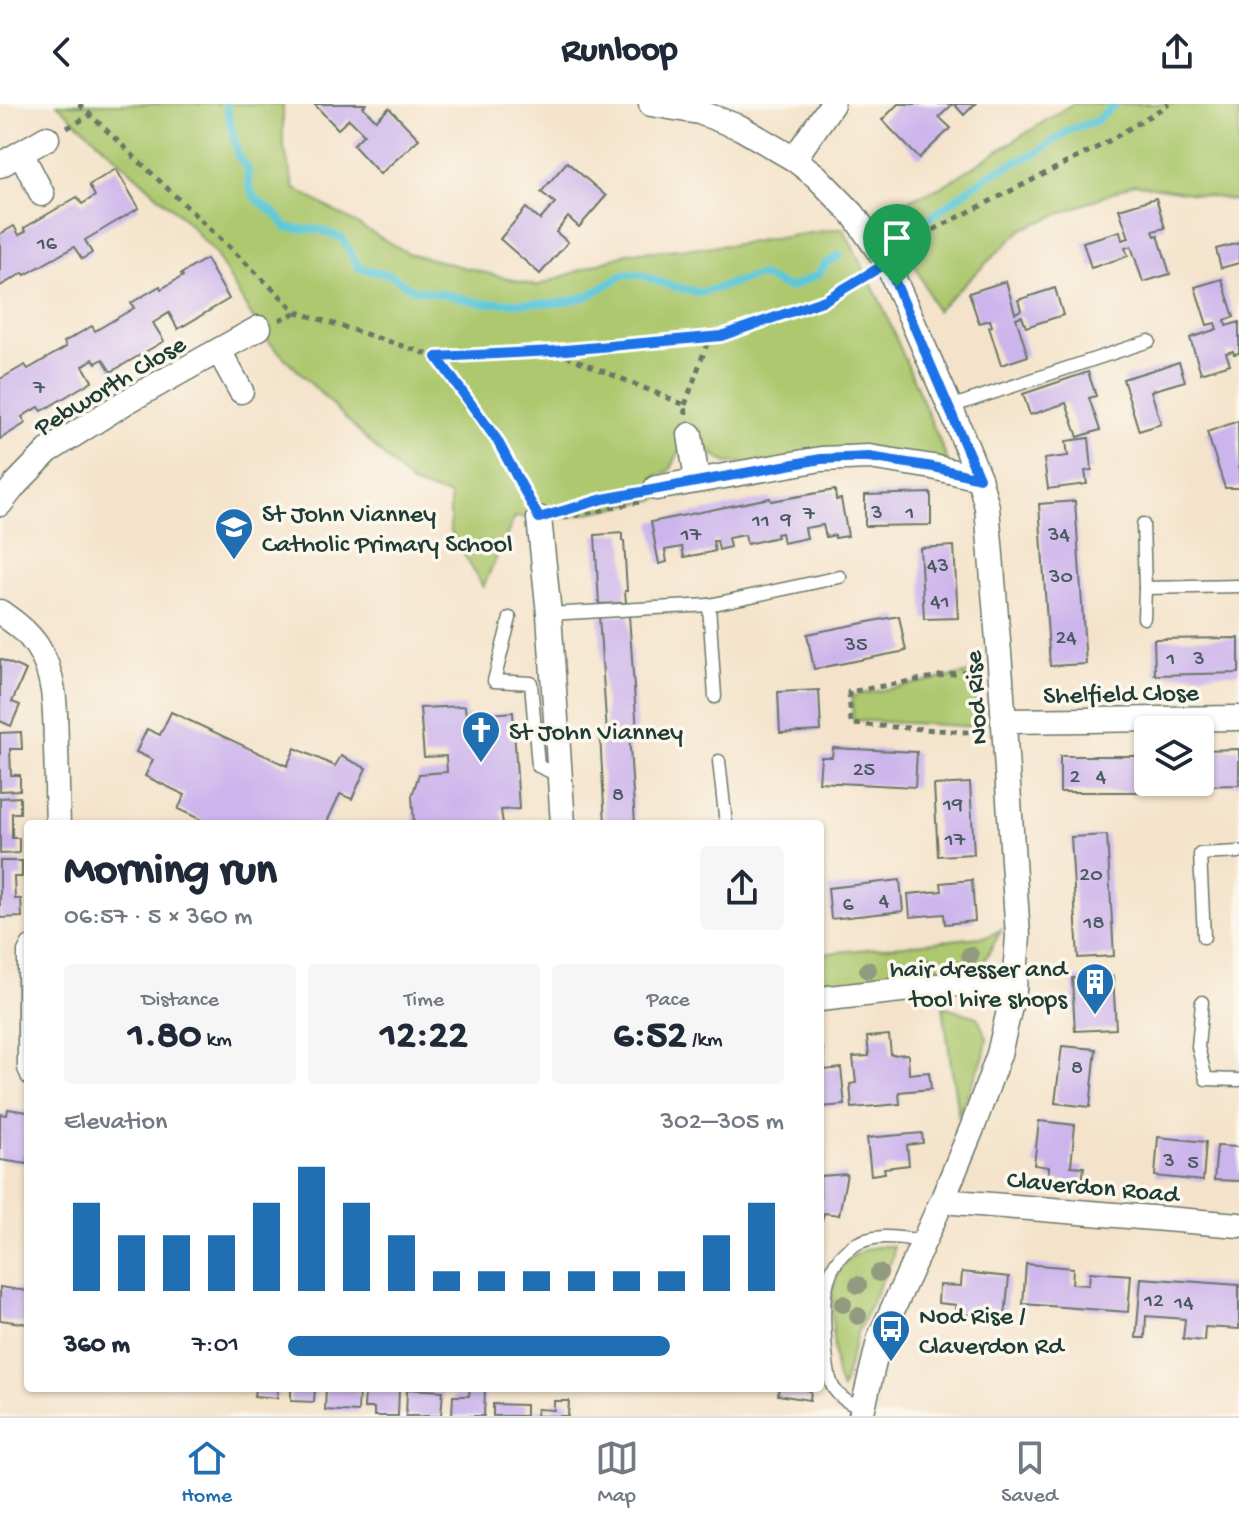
<!DOCTYPE html>
<html lang="en">
<head>
<meta charset="utf-8">
<style>
  body { margin:0; font-family:"Gochi Hand",sans-serif; background:#f6f6f7; color:#1f2937; height:100vh; display:flex; flex-direction:column; font-size:30px; white-space:nowrap }
  * { box-sizing:border-box; margin:0 }
  p { font-size:26px; color:#747a83 }
  .icon { flex:none; width:44px; height:44px; fill:none; stroke:currentColor; stroke-width:2; stroke-linecap:round; stroke-linejoin:round }
  .map { position:relative; flex:1; overflow:hidden }
  .sheet { position:absolute; left:24px; top:716px; width:800px; height:572px; display:flex; flex-direction:column; background:#fff; border-radius:8px; box-shadow:0 2px 6px #0004 }
  .sheet>* { flex:none }
  .buttons { position:absolute; left:1134px; top:612px; display:grid; gap:16px }
  .buttons a { display:grid; place-items:center; width:80px; height:80px; border-radius:8px; background:#fff; box-shadow:0 2px 6px #0004; font-size:40px }
  .pin { position:absolute; display:grid; place-items:center; width:68px; height:68px; color:#fff; margin:-82px -34px; border-radius:50% 50% 50% 0; rotate:-45deg; box-shadow:0 0 8px #0007 }
  .pin .icon { rotate:45deg }
  .round { display:grid; place-items:center; flex:none; width:84px; height:84px; border-radius:8px; background:#f6f6f7 }
  .headline { display:flex; align-items:center; justify-content:space-between; height:136px; padding:0 40px }
  h1 { font-size:44px; font-weight:700; line-height:60px }
  .figures { display:grid; grid-template-columns:repeat(3,1fr); gap:12px; height:136px; padding:8px 40px }
  .figures div { display:grid; align-content:center; border-radius:8px; background:#f6f6f7; text-align:center }
  .figures b { font-size:40px; font-weight:700 }
  .figures small { font-size:22px; font-weight:400 }
  .figures p { font-size:22px }
  .chart { height:224px; padding:16px 40px }
  .chart p { display:flex; justify-content:space-between }
  .chart svg { width:100%; height:144px; margin-top:8px; stroke:#1f6fb2; stroke-width:6 }
  ul { padding:0 40px; list-style:none; font-size:26px }
  li { display:grid; grid-template-columns:128px 96px 1fr; align-items:center; height:60px }
  li i { height:20px; border-radius:10px; background:#1f6fb2 }
  header { display:flex; justify-content:space-between; align-items:center; height:104px; padding:0 40px; background:#fff; font-size:36px; font-weight:700 }
  .tab-bar { display:flex; justify-content:space-around; align-items:center; height:112px; border-top:2px solid #e0e1e3; background:#fff; font-size:22px; color:#747a83 }
  .tab-bar a { display:grid; justify-items:center; gap:4px }
  .tab-bar .current { color:#1f6fb2 }
  .map>svg:first-child { display:block }
</style>
</head>
<body>
<header><svg class="icon" aria-label="back" viewBox="0 0 24 24"><path d="M15 5l-7 7 7 7"/></svg>Runloop<svg class="icon" aria-label="share" viewBox="0 0 24 24"><path d="M12 15V3M7 8l5-5 5 5M5 13v7h14v-7"/></svg></header>
<div class="map">
<svg width="1239" height="1312" viewBox="0 0 1239 1312">
  <rect width="100%" height="100%" fill="#fbf7ec"/>
  <filter id="ink" filterUnits="userSpaceOnUse"><feTurbulence type="fractalNoise" baseFrequency=".0125" numOctaves="2"/><feDisplacementMap in="SourceGraphic" scale="16" xChannelSelector="R" yChannelSelector="G"/><feConvolveMatrix kernelMatrix="1 2 1 2 8 2 1 2 1" color-interpolation-filters="sRGB"/></filter>
  <filter id="wash" filterUnits="userSpaceOnUse"><feTurbulence type="fractalNoise" baseFrequency=".006" numOctaves="4" result="noise"/><feDisplacementMap in="SourceGraphic" scale="32" xChannelSelector="R" yChannelSelector="G"/><feGaussianBlur stdDeviation="1.8" result="paint"/><feColorMatrix in="noise" values="0 0 0 0 0 0 0 0 0 0 0 0 0 0 0 0 0 1.4 0 .05"/><feComposite in="paint" operator="in"/></filter>
  <g filter="url(#wash)">
    <rect width="100%" height="100%" fill="#f4e3ca"/>
    <g fill="#adc86e" stroke="#668251" stroke-width="2">
      <path d="M57 0H283V39L294 84 408 149 537 182 627 149 731 141 843 124 882 201 948 357 728 359C710 351 707 345 700 327 693 333 684 339 680 346 670 363 677 366 654 373L658 395 563 414 515 413 483 483 450 426V392L412 380 270 239 249 208 215 149 185 116Z"/>
      <path d="M1072 0H1239V97L1134 80 1022 125 936 207 889 103 941 83Z"/>
      <path d="M975 568 979 623 853 616 852 592Z"/>
      <path d="M1002 825 984 857 967 865 820 882V850L989 832Z"/>
      <path d="M943 902 977 913 987 934 984 952 958 1011Z"/>
      <path d="M885 1142H893V1153L857 1229 842 1286C834 1268 834 1250 833 1231 831 1187 829 1146 885 1142Z"/>
    </g>
    <g fill="none" stroke-linecap="round" stroke-linejoin="round">
      <g stroke="#5dc8d7" stroke-width="8">
        <path d="M226 0 238 52 248 65C246 105 272 96 286 124L320 126 342 134 359 164 391 171 412 185 448 191 482 199H559L588 192 625 170 641 171 668 181 701 189 759 171 789 184 819 170 824 161 840 151"/>
        <path d="M904 126 931 113 988 71 1036 49 1071 25 1096 17 1115 0"/>
      </g>
    </g>
    <g id="blocks">
      <g fill="#ccb4ec">
        <path d="M314 0H366L363 3 376 16 389 4 419 35 380 70 353 41 364 30 349 15 338 25Z"/>
        <path d="M898 0H953L939 13 951 24 919 54 882 16Z"/>
        <path d="M954 0H975L964 11Z"/>
        <path d="M567 58 606 92 579 123 568 113 556 128 568 138 540 170 500 135 526 104 540 116 555 99 541 88Z"/>
        <path d="M116 65 139 104 85 136 92 149 82 155 74 143 25 171 23 169 0 182V130L14 122 19 131 26 127 24 124 77 93 82 100 95 92 89 81Z"/>
        <path d="M1156 94 1165 124 1153 127 1155 132 1158 131 1170 170 1143 178 1131 142 1125 144 1128 152 1091 164 1083 138 1120 127 1122 136 1129 134 1119 105Z"/>
        <path d="M1239 139V159L1221 164 1216 145Z"/>
        <path d="M206 155 229 195 178 225 169 209 153 219 164 237 111 268 103 255 96 259 93 255 83 262 92 277 42 307 39 303 31 307 22 313 26 319 0 335V275L25 261 28 265 66 243 64 238 92 222 95 227 134 204 131 199 160 182 161 185 183 172 181 170Z"/>
        <path d="M1222 175 1234 213 1225 216 1226 222 1239 218V249L1234 250 1233 247 1226 249 1230 260 1201 269 1190 234 1217 225 1215 219 1207 221 1195 183Z"/>
        <path d="M1006 177 1015 209 1021 206 1018 196 1055 184 1063 211 1026 223 1022 212 1016 214 1028 252 1001 261 989 223 992 222 990 216 979 219 969 189Z"/>
        <path d="M1179 258 1185 277 1151 287 1161 320 1139 327 1123 275Z"/>
        <path d="M1088 268 1096 292 1089 294 1100 326 1078 333 1066 299 1030 311 1023 290Z"/>
        <path d="M1238 317 1239 384H1225L1207 328Z"/>
        <path d="M1089 334 1092 366 1085 367 1087 380 1048 385 1044 355 1068 352 1066 337Z"/>
        <path d="M835 386 836 396 841 395 848 432 835 434V431L826 433 823 421 805 424 807 434 783 439 781 429 776 430 777 433 747 440 745 431 728 434 730 443 719 446 717 437H713L715 447 707 449 684 453 682 443 665 446 667 458 659 460 651 418 770 394 771 397Z"/>
        <path d="M931 389V421L865 422V391Z"/>
        <path d="M1075 397 1086 560 1050 562 1039 400Z"/>
        <path d="M622 429V437H624L627 487H625L626 499 599 500 595 431Z"/>
        <path d="M954 442 958 514 924 515 920 444Z"/>
        <path d="M629 511 637 628H629L635 720H605L600 630H607L599 512Z"/>
        <path d="M899 512 906 547 814 565 807 530Z"/>
        <path d="M1239 534V569L1155 571 1154 535Z"/>
        <path d="M0 555 26 566 12 598 20 601 11 622 0 617Z"/>
        <path d="M819 586 821 627 780 629 778 588Z"/>
        <path d="M465 602 466 612 513 608 519 705 501 706 503 720H414L412 692 419 670 447 668 446 652 424 653 420 604Z"/>
        <path d="M171 608 287 662 295 644 335 662 341 652 366 664 352 695 340 690 326 720H210L178 705 185 691 145 672 153 656 136 648 147 625 160 631Z"/>
        <path d="M21 628 22 645H10L11 671H20V686L0 687V629Z"/>
        <path d="M833 644 917 648 915 683 819 678 821 653H832Z"/>
        <path d="M1239 645V681L1197 682V678H1200V646Z"/>
        <path d="M1060 652H1148V678H1183V688H1060Z"/>
        <path d="M970 679 974 750 938 752 934 681Z"/>
        <path d="M20 693V709H12V734H19V749L0 750V694Z"/>
        <path d="M1107 731 1114 852 1078 854 1071 733Z"/>
        <path d="M0 757H22V773H14L15 795H21L22 813 0 814Z"/>
        <path d="M900 776 903 807 831 815 828 784Z"/>
        <path d="M972 776 975 817 945 820 944 810 910 813 908 790 942 787 941 779Z"/>
        <path d="M1113 872 1116 925 1075 927 1072 874Z"/>
        <path d="M889 931 891 951 908 950 909 970 929 968 931 985 899 988 900 1000 852 1004 850 980 856 979 853 953 869 952 867 933Z"/>
        <path d="M1062 942 1096 945 1090 1003 1055 999Z"/>
        <path d="M823 944 825 966 841 964 845 1001 820 1003V945Z"/>
        <path d="M8 1005 28 1008V1060L0 1056V1010L7 1011Z"/>
        <path d="M1039 1017 1075 1021 1071 1062 1084 1063 1082 1079 1048 1076 1049 1063 1034 1061Z"/>
        <path d="M922 1029 923 1039 907 1041 909 1061 884 1064 885 1069 871 1071 867 1034Z"/>
        <path d="M1158 1033 1206 1038 1203 1077 1155 1072Z"/>
        <path d="M1217 1042 1239 1043V1077L1214 1076Z"/>
        <path d="M847 1070 839 1111 824 1109 820 1122V1072Z"/>
        <path d="M1026 1160 1073 1164 1072 1180 1089 1181 1090 1168 1131 1171 1128 1208 1023 1200Z"/>
        <path d="M962 1168 1009 1173 1005 1213 955 1210 956 1201 938 1199 939 1181 961 1182Z"/>
        <path d="M1141 1174 1239 1181V1225L1205 1223 1204 1237 1183 1235 1185 1215 1146 1212 1145 1234H1136Z"/>
        <path d="M0 1183 28 1187V1220L0 1216Z"/>
        <path d="M255 1284H278L277 1294 254 1292Z"/>
        <path d="M291 1284H315L314 1298 291 1297Z"/>
        <path d="M326 1284H359L358 1308 325 1306Z"/>
        <path d="M365 1284H399L398 1312H374V1304H364Z"/>
        <path d="M470 1284H485L484 1312H452L453 1292H469Z"/>
        <path d="M779 1284H800L811 1287 810 1296 778 1291Z"/>
        <path d="M407 1285 443 1287 441 1312H406Z"/>
        <path d="M554 1297H569L568 1312H536L537 1305 554 1306Z"/>
        <path d="M493 1300 526 1301V1312H493Z"/>
      </g>
    </g>
  </g>
  <g filter="url(#ink)">
    <use href="#blocks" fill-opacity="0" stroke="#6a7768" stroke-width="2"/>
    <g fill="none" stroke-linecap="round" stroke-linejoin="round">
      <g stroke="#6a7768" stroke-width="15">
        <g id="service">
          <path d="M950 303 1149 237"/>
          <path d="M1143 420 1145 484 1144 514"/>
          <path d="M1145 484 1239 482"/>
          <path d="M709 501 715 593"/>
          <path d="M549 510 709 501 840 473"/>
          <path d="M510 514 494 577 531 579 538 662 560 672"/>
          <path d="M719 657 726 720"/>
          <path d="M1204 833 1200 750 1239 748"/>
          <path d="M28 839 24 847V965L28 974"/>
          <path d="M1202 898 1198 943 1206 975 1239 976"/>
          <path d="M862 1305C850 1299 840 1295 833 1283 825 1268 822 1203 826 1185 829 1168 837 1153 851 1143 873 1128 898 1133 923 1137"/>
        </g>
      </g>
      <g stroke="#6a7768" stroke-width="27">
        <g id="minor">
          <path d="M651 0 699 8 741 24 794 55 816 72 853 110 887 159 957 319 979 374 987 403 1000 561 1018 832 1014 885 999 950 973 1022 942 1097 880 1233 861 1312"/>
          <path d="M21 49 42 90"/>
          <path d="M794 55 832 0"/>
          <path d="M0 61 47 34"/>
          <path d="M219 247 241 287"/>
          <path d="M690 331 697 376"/>
          <path d="M656 384 821 355 869 353 933 363 979 374"/>
          <path d="M0 400 15 381 48 347 124 299 259 224"/>
          <path d="M539 414 549 510 563 720"/>
          <path d="M0 508C14 518 27 527 37 542 57 573 55 609 56 645 57 670 57 695 58 720"/>
          <path d="M1003 617 1239 614"/>
          <path d="M820 895 955 880 982 881 1014 885"/>
          <path d="M942 1097 1239 1121"/>
        </g>
      </g>
      <g stroke="#6a7768" stroke-width="5" stroke-dasharray="6 6" stroke-linecap="butt">
        <path d="M79 0 297 208 437 253 554 247 721 232 825 196 869 170"/>
        <path d="M67 24 91 11"/>
        <path d="M904 146 923 131 1104 40 1169 0"/>
        <path d="M279 216 297 208"/>
        <path d="M555 247 685 301 686 310"/>
        <path d="M437 254 497 336 530 396"/>
        <path d="M685 301 709 234"/>
        <path d="M560 408 603 395 635 388"/>
        <path d="M563 414 639 398"/>
        <path d="M979 565 849 588 851 620 980 629"/>
      </g>
      <use href="#service" stroke="#fff" stroke-width="12"/>
      <use href="#minor" stroke="#fff" stroke-width="24"/>
    </g>
    <g fill="#929b7f">
      <circle cx="970" cy="851" r="9"/>
      <circle cx="924" cy="864" r="9"/>
      <circle cx="868" cy="866" r="9"/>
      <circle cx="879" cy="1169" r="9"/>
      <circle cx="858" cy="1181" r="9"/>
      <circle cx="843" cy="1200" r="9"/>
      <circle cx="858" cy="1212" r="9"/>
    </g>
  </g>
  <g fill="none" stroke-linecap="round" stroke-linejoin="round" filter="url(#ink)">
    <g stroke="#fff" stroke-width="16">
      <path id="route" d="M887 159 979 374 933 363 869 353 821 355 603 395 539 414 497 336 437 253 554 247 721 232 825 196Z"/>
    </g>
    <use href="#route" stroke="#1a73e8" stroke-width="10"/>
  </g>
  <defs>
    <g id="school-pin" transform="scale(2)"><path d="M0 17L-7.5 6A9.5 9.5 0 1 1 7.5 6Z" fill="#1f6fb2" stroke="#fbf7ec"/><path d="M0-5L7-2L0 1L-7-2ZM-4 1L0 2.5L4 1V4Q0 6-4 4Z" fill="#fff"/></g>
    <g id="church-pin" transform="scale(2)"><path d="M0 17L-7.5 6A9.5 9.5 0 1 1 7.5 6Z" fill="#1f6fb2" stroke="#fbf7ec"/><path d="M-1.2-6h2.4v3.5h3.3v2.4h-3.3V6h-2.4V-.1h-3.3v-2.4h3.3Z" fill="#fff"/></g>
    <g id="building-pin" transform="scale(2)"><path d="M0 17L-7.5 6A9.5 9.5 0 1 1 7.5 6Z" fill="#1f6fb2" stroke="#fbf7ec"/><path d="M-4-6H4V6H1V3H-1V6H-4ZM-2.5-4.3h1.7v1.8h-1.7ZM.8-4.3h1.7v1.8H.8ZM-2.5-1h1.7V.8h-1.7ZM.8-1h1.7V.8H.8Z" fill="#fff"/></g>
    <g id="bus-pin" transform="scale(2)"><path d="M0 17L-7.5 6A9.5 9.5 0 1 1 7.5 6Z" fill="#1f6fb2" stroke="#fbf7ec"/><path d="M-5-6H5V4H4V6H2V4H-2V6H-4V4H-5ZM-3.5-4V0h7V-4ZM-3.5 1.2v1.5H-2V1.2ZM2 1.2v1.5H3.5V1.2Z" fill="#fff"/></g>
  </defs>
  <g fill-rule="evenodd">
    <use href="#school-pin" x="234" y="423"/>
    <use href="#church-pin" x="481" y="626"/>
    <use href="#building-pin" x="1095" y="878"/>
    <use href="#bus-pin" x="891" y="1225"/>
  </g>
  <g text-anchor="middle" stroke-width="7" stroke-linejoin="round" paint-order="stroke">
    <g font-size="22" fill="#4a5b62">
      <text x="47" y="145">16</text>
      <text x="39" y="289">7</text>
      <text x="877" y="414">3</text>
      <text x="910" y="414">1</text>
      <text x="809" y="415">7</text>
      <text x="786" y="421">9</text>
      <text x="761" y="422">11</text>
      <text x="691" y="436">17</text>
      <text x="1059" y="436">34</text>
      <text x="938" y="467">43</text>
      <text x="1061" y="478">30</text>
      <text x="940" y="503">41</text>
      <text x="1066" y="539">24</text>
      <text x="856" y="546">35</text>
      <text x="1171" y="560">1</text>
      <text x="1199" y="560">3</text>
      <text x="864" y="671">25</text>
      <text x="1075" y="678">2</text>
      <text x="1101" y="678">4</text>
      <text x="618" y="696">8</text>
      <text x="953" y="706">19</text>
      <text x="955" y="741">17</text>
      <text x="1091" y="776">20</text>
      <text x="884" y="802">4</text>
      <text x="848" y="806">6</text>
      <text x="1094" y="824">18</text>
      <text x="1077" y="969">8</text>
      <text x="1169" y="1062">3</text>
      <text x="1193" y="1064">5</text>
      <text x="1154" y="1202">12</text>
      <text x="1184" y="1204">14</text>
    </g>
    <g font-size="26" fill="#1f3d34" stroke="#fbf7ec">
      <text transform="translate(109 280) rotate(-31)" y="9">Pebworth Close</text>
      <text transform="translate(1121 588) rotate(-1)" y="9">Shelfield Close</text>
      <text transform="translate(974 594) rotate(-94)" y="9">Nod Rise</text>
      <text transform="translate(1093 1081) rotate(5)" y="9">Claverdon Road</text>
    </g>
    <g font-size="26" fill="#1f3d34" stroke="#fbf7ec" text-anchor="start">
      <text x="262" y="417">St John Vianney<tspan x="262" dy="30">Catholic Primary School</tspan></text>
      <text x="509" y="635">St John Vianney</text>
      <text x="1067" y="872" text-anchor="end">hair dresser and<tspan x="1067" dy="30">tool hire shops</tspan></text>
      <text x="919" y="1219">Nod Rise /<tspan x="919" dy="30">Claverdon Rd</tspan></text>
    </g>
  </g>
</svg>
<div class="buttons">
<a><svg class="icon" aria-label="layers" viewBox="0 0 24 24"><path d="M12 4l9 5-9 5-9-5zM3 14l9 5 9-5"/></svg></a>
</div>
<div class="pin" style="left:897px;top:182px;background:#1e9e55"><svg class="icon" aria-label="arrive" viewBox="0 0 24 24"><path d="M6 21V4h12l-3 4 3 4H6"/></svg></div>
<section class="sheet">
<div class="headline"><div><h1>Morning run</h1><p>06:57 · 5 × 360 m</p></div><a class="round"><svg class="icon" aria-label="share" viewBox="0 0 24 24"><path d="M12 15V3M7 8l5-5 5 5M5 13v7h14v-7"/></svg></a></div>
<div class="figures">
<div><p>Distance</p><b>1.80<small> km</small></b></div>
<div><p>Time</p><b>12:22</b></div>
<div><p>Pace</p><b>6:52<small> /km</small></b></div>
</div>
<div class="chart"><p><span>Elevation</span>302–305 m</p>
<svg viewBox="0 0 160 44" preserveAspectRatio="none"><path d="M5 44V17M15 44V27M25 44V27M35 44V27M45 44V17M55 44V6M65 44V17M75 44V27M85 44V38M95 44V38M105 44V38M115 44V38M125 44V38M135 44V38M145 44V27M155 44V17"/></svg>
</div>
<ul>
<li><b>360 m</b>7:01<i style="width:77%"></i></li>
</ul>
</section>
</div>
<nav class="tab-bar">
<a class="current"><svg class="icon" aria-label="home" viewBox="0 0 24 24"><path d="M3 11l9-7 9 7M6 9v11h12V9"/></svg>Home</a>
<a><svg class="icon" aria-label="map" viewBox="0 0 24 24"><path d="M3 6l6-2 6 2 6-2v14l-6 2-6-2-6 2zM9 4v14M15 6v14"/></svg>Map</a>
<a><svg class="icon" aria-label="saved" viewBox="0 0 24 24"><path d="M7 4h10v16l-5-4-5 4z"/></svg>Saved</a>
</nav>
</body>
</html>
